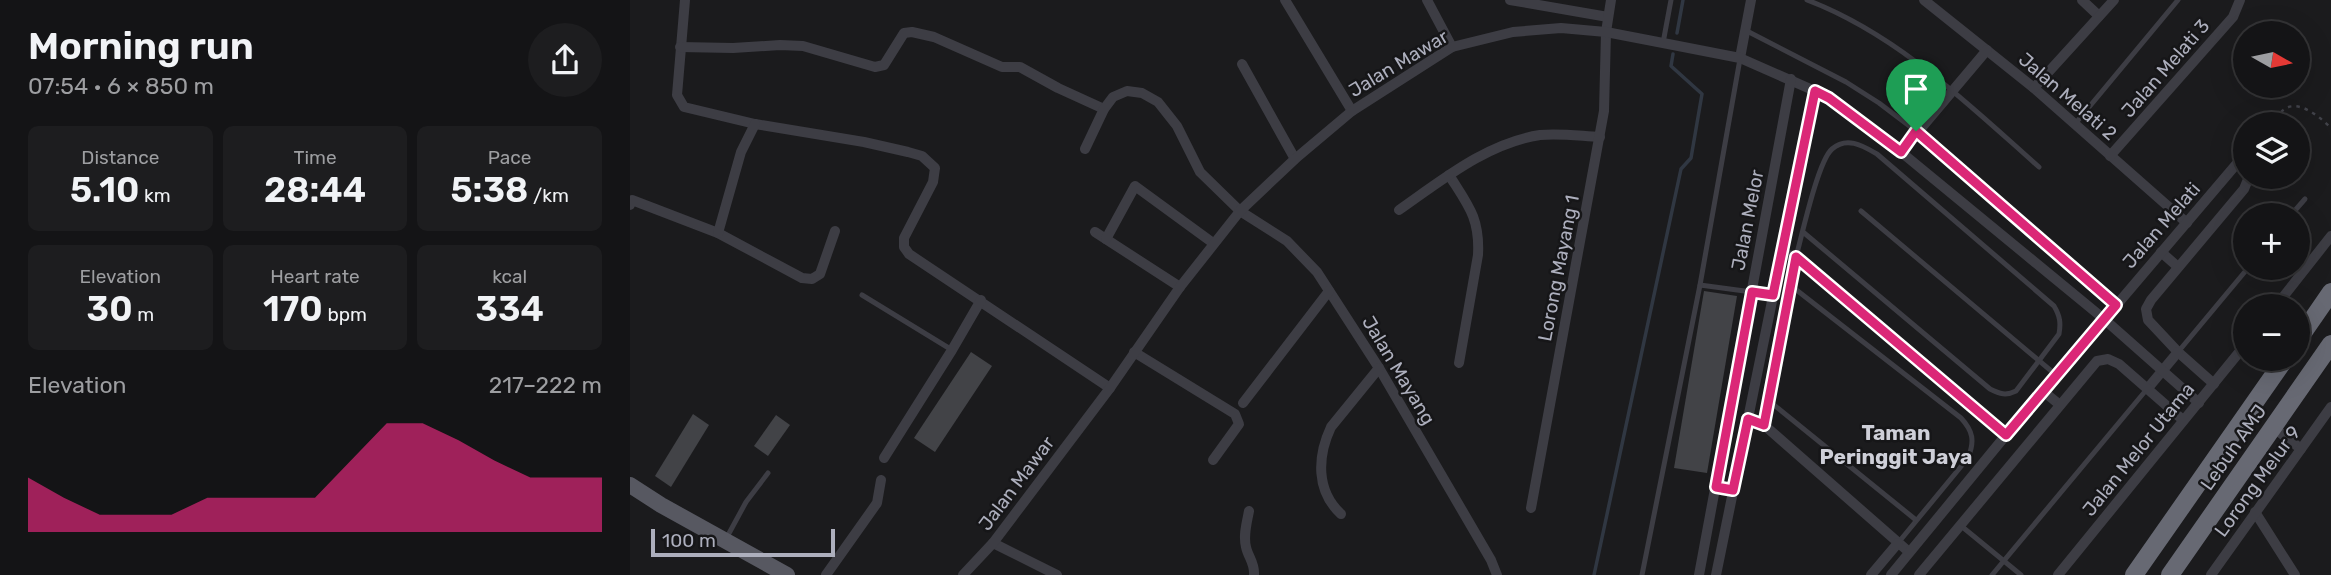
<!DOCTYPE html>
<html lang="en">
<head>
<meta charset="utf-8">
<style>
  body { margin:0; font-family:Rubik,sans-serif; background:#1d1d1f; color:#f1f3f6; height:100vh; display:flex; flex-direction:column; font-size:26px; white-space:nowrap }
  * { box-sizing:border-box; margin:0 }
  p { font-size:23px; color:#9d9ea1 }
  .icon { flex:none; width:38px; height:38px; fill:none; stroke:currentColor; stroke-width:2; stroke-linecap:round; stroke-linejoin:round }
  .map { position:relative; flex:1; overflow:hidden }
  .details { display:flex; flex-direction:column; background:#141416; width:630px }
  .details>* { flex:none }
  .needle { width:46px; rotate:99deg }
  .tools { position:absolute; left:1603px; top:21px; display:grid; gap:14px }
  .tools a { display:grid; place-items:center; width:77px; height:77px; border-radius:50%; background:#141416; box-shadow:0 7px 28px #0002,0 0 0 2px #333335; font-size:35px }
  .scale { position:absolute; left:21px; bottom:18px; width:184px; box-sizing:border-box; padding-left:7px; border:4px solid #adafbd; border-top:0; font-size:19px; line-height:24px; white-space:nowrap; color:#adafbd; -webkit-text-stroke:5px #161618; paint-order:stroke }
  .pin { position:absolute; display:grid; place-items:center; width:60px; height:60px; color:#fff; margin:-72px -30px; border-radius:50% 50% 50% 0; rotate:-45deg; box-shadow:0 0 7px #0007 }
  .pin .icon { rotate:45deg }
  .round { display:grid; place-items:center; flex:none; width:74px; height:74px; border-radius:37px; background:#1d1d1f }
  .overview { display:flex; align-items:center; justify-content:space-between; height:119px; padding:0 28px }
  h1 { font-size:38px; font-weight:600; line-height:52px }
  .metrics { display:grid; grid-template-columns:repeat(3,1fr); gap:10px; height:119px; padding:7px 28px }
  .metrics div { display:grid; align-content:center; border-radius:10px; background:#1d1d1f; text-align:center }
  .metrics b { font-size:35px; font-weight:600 }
  .metrics small { font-size:19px; font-weight:400 }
  .metrics p { font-size:19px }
  .chart { height:196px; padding:14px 28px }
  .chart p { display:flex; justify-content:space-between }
  .chart svg { width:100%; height:126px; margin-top:7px; fill:#db2777; opacity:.7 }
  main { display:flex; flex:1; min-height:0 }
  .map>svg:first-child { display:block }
</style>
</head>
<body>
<main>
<section class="details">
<div class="overview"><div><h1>Morning run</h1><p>07:54 · 6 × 850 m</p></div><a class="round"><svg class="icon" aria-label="share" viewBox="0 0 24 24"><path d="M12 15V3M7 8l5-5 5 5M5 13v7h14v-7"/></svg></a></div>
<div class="metrics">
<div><p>Distance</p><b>5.10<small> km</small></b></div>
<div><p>Time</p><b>28:44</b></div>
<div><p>Pace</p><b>5:38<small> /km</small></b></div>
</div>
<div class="metrics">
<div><p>Elevation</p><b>30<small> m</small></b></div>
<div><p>Heart rate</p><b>170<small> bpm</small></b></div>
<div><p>kcal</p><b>334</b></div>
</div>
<div class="chart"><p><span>Elevation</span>217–222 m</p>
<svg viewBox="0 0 160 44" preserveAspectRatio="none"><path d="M0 44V25L10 32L20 38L30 38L40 38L50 32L60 32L70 32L80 32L90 19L100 6L110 6L120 12L130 19L140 25L150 25L160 25V44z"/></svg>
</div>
</section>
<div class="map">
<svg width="1701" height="575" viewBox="0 0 1701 575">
  <rect width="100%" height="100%" fill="#1b1b1d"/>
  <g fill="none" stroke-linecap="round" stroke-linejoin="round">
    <g stroke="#303742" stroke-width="3.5">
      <path d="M1047 33 1053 0"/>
      <path d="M964 575 1051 169 1061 158 1072 94 1041 66 1043 54"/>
    </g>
  </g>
  <g fill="#424347">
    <path d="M1074 291 1107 296 1077 473 1044 468Z"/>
    <path d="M341 352 362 366 305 452 284 438Z"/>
    <path d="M63 414 79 425 41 487 25 476Z"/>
    <path d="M146 415 160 425 138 456 124 446Z"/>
  </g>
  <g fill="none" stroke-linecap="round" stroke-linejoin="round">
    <path stroke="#414249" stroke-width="2.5" stroke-dasharray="3.5 5" stroke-linecap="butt" d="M1651 112C1666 96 1690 117 1701 128"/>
    <g stroke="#3d3d44" stroke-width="5">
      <path d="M1177 0C1267 34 1338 104 1409 167"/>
      <path d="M1115 30 1216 82 1249 103 1286 131 1486 305"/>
      <path d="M1033 43 1041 0"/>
      <path d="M1445 124 1548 0"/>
      <path d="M1231 211 1426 375"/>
      <path d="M1661 215 1675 199"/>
      <path d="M1166 257C1172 235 1188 161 1202 149 1217 136 1233 146 1247 154L1424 306C1430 316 1431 323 1429 334L1386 391C1376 396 1370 394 1360 389L1173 232"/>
      <path d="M1070 285 1122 292"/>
      <path d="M1160 285 1331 418C1343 431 1345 441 1338 458L1268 543"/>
      <path d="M232 295 322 350"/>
      <path d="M1548 352 1618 268"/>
      <path d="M1139 401 1286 520"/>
      <path d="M1330 525 1391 575"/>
      <path d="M97 537 116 502 138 473"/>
      <path d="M1012 575 1070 285 1110 59"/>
      <path d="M1362 575 1517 389"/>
    </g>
    <g stroke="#3d3d44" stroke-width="10">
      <path d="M55 0 47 95 54 107 125 124 234 142 278 152 292 156 305 168 303 182 274 238V247L279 254 480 388"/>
      <path d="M655 0 722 111"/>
      <path d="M797 0 822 47"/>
      <path d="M880 0 978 17"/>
      <path d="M1294 0 1404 88 1557 223"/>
      <path d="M1452 0 1469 16"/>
      <path d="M50 47 103 48 150 45 173 46 245 67 254 65 274 33 282 32 304 37 372 67H390L428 88 474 109"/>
      <path d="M1110 58 1121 0"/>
      <path d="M612 64 665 159"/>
      <path d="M1404 88 1484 0"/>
      <path d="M1641 124 1644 121"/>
      <path d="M455 149 474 109 483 97 497 91 512 93 528 102 547 126 570 172 610 211 657 241 687 272 749 368 861 560 867 575"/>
      <path d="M1271 152 1357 50"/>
      <path d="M1480 156 1603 17 1610 0"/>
      <path d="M819 175C838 205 850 218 848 255L829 363"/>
      <path d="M0 205 2 200 88 233 172 278 182 279 190 274 205 231"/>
      <path d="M769 210C812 180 857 143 910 135 930 133 950 136 970 137"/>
      <path d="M465 232 550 287"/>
      <path d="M88 233 111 152 125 124"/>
      <path d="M476 239 505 186 583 243"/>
      <path d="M1531 252 1548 267"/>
      <path d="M1152 253 1166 257 1376 435"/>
      <path d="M1122 292 1143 295"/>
      <path d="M1646 306 1701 236"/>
      <path d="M504 352 605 414 609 424 583 460"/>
      <path d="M1584 384 1548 352 1518 320 1516 309 1521 300 1614 189 1619 177"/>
      <path d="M1518 388 1548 352"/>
      <path d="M1413 391 1430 405"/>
      <path d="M613 403 699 291"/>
      <path d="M1118 419 1134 425 1279 552"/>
      <path d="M1134 425 1166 257"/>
      <path d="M1643 427 1671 449"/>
      <path d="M254 458 322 350 351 300"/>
      <path d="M901 508 974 111 976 32 981 0"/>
      <path d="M619 511C617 522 613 535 616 547 618 557 625 563 624 575"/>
      <path d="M1625 512 1665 575"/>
      <path d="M711 514C686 491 687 457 701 427L749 368"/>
      <path d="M363 543 427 575"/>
      <path d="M196 575 247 503 251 480"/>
      <path d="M333 575 363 543 480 388 550 287 610 211 665 159 722 111 822 47 883 32 931 28 976 32 1033 43 1110 58 1185 91 1199 98 1271 152 1474 319 1569 403"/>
      <path d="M1069 575 1161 79"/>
      <path d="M1086 575 1185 91"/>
      <path d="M1241 575 1268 543"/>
      <path d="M1261 575 1376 435 1615 154"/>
      <path d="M1289 575 1467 361 1478 359 1489 364 1553 420"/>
      <path d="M1428 575 1615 345"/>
      <path d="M1581 575 1701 407"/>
    </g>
    <path stroke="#575861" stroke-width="16" d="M0 485 31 505 157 575"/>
    <g stroke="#676973" stroke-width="18">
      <path d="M1668 340 1701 292"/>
      <path d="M1504 575 1655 359"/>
      <path d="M1540 575 1701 344"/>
    </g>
  </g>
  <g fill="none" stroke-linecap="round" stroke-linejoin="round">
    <g stroke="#fff" stroke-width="14">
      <path id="route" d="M1185 91 1199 98 1271 152 1286 131 1486 305 1376 435 1166 257 1134 425 1118 419 1103 490 1086 487 1122 292 1143 295Z"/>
    </g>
    <use href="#route" stroke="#db2777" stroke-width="9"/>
  </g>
  <g text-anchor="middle" stroke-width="5" stroke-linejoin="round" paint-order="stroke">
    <g font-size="19" fill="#adafbd" stroke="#161618">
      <text transform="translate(768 63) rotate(-31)" y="7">Jalan Mawar</text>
      <text transform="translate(1535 68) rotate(-49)" y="7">Jalan Melati 3</text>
      <text transform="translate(1438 96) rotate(41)" y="7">Jalan Melati 2</text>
      <text transform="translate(1117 220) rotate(-79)" y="7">Jalan Melor</text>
      <text transform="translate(1531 225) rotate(-49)" y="7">Jalan Melati</text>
      <text transform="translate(928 268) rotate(-79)" y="7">Lorong Mayang 1</text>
      <text transform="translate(769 370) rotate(59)" y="7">Jalan Mayang</text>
      <text transform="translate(1603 447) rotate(-55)" y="7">Lebuh AMJ</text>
      <text transform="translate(1508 449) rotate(-51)" y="7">Jalan Melor Utama</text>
      <text transform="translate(1627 481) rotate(-54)" y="7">Lorong Melur 9</text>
      <text transform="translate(386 483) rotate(-53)" y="7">Jalan Mawar</text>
    </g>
    <g font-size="21" font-weight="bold" fill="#cecfd8" stroke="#161618">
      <text x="1266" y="440">Taman<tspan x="1266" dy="24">Peringgit Jaya</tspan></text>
    </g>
  </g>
</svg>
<div class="tools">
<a><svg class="needle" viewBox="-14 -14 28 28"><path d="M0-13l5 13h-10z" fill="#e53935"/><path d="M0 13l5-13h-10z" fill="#9d9ea1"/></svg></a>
<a><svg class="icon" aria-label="layers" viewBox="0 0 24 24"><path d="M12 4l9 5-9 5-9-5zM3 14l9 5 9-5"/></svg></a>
<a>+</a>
<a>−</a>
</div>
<div class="scale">100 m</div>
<div class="pin" style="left:1286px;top:131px;background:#1e9e55"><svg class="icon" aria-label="arrive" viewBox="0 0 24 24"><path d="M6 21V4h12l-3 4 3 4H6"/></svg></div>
</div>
</main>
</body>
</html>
